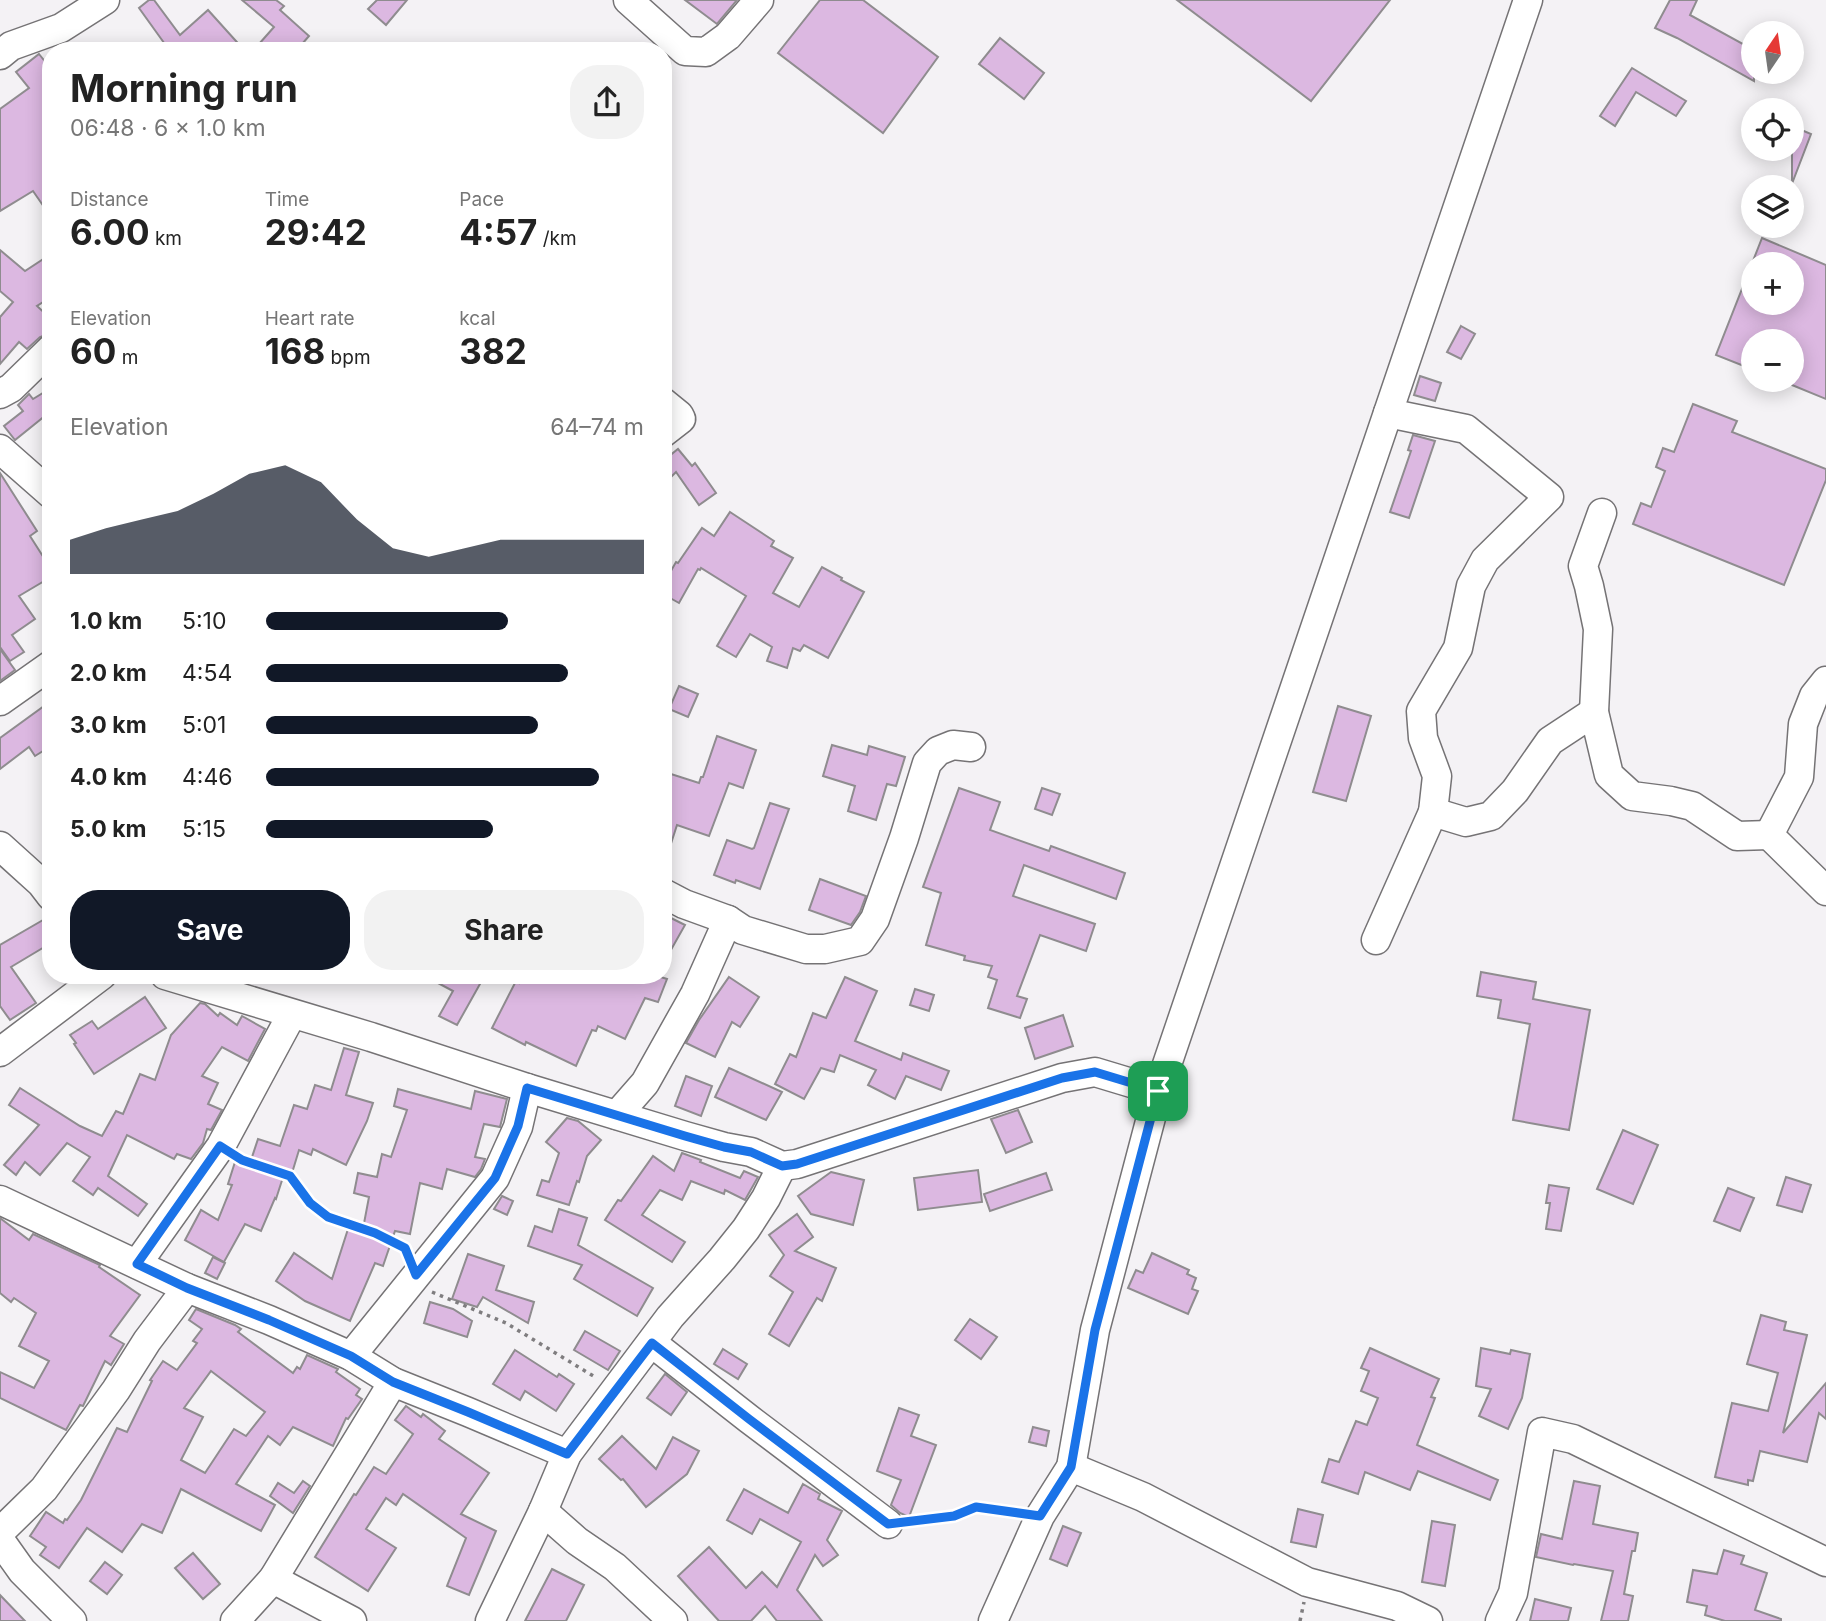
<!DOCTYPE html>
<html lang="en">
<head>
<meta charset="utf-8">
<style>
  body { margin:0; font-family:Inter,sans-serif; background:#f2f2f2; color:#222; height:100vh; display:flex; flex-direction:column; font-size:26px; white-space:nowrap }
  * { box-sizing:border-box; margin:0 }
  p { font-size:23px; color:#767676 }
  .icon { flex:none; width:38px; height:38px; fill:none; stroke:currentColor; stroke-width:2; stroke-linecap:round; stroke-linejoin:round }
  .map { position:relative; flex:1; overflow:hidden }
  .panel { position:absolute; left:42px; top:42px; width:630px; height:942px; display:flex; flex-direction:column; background:#fff; border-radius:28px; box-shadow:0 4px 18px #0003 }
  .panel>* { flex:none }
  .needle { width:46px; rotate:13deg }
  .buttons { position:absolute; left:1741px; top:21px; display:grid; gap:14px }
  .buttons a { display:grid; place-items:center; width:63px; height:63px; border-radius:50%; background:#fff; box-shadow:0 4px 18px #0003; font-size:35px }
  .pin { position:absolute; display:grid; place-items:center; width:60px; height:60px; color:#fff; margin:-30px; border-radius:14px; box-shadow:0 4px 10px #0006 }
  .round { display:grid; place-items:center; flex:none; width:74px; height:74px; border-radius:28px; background:#f2f2f2 }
  .overview { display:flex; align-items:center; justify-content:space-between; height:119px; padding:0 28px }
  h1 { font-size:38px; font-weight:700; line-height:52px }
  .stats { display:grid; grid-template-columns:repeat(3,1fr); gap:10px; height:119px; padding:7px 28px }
  .stats div { display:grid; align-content:center }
  .stats b { font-size:35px; font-weight:700 }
  .stats small { font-size:19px; font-weight:400 }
  .stats p { font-size:19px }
  .chart { height:196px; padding:14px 28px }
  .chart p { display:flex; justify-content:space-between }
  .chart svg { width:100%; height:126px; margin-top:7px; fill:#111827; opacity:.7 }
  .action { display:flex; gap:14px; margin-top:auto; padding:14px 28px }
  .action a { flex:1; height:80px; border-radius:28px; background:#111827; color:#fff; font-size:28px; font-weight:700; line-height:80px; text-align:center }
  .action a+a { background:#f2f2f2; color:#222 }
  ul { padding:0 28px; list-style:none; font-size:23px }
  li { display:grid; grid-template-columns:112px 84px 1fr; align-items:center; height:52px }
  li i { height:18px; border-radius:9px; background:#111827 }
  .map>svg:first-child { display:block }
</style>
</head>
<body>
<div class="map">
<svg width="1826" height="1621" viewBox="0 0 1826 1621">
  <rect width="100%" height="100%" fill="#f4f2f5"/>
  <g fill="#dcb8e1" stroke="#8f8c8f" stroke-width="2" fill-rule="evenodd">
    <path d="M149 0H154L180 35 208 10 245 51H162L167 47 139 8Z"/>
    <path d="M242 0H276L284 6 280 10 309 36 296 51H267L259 44 274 27Z"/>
    <path d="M377 0H407L386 25 368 9Z"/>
    <path d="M685 0H737L717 24Z"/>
    <path d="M820 0H863L938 57 883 133 778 53Z"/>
    <path d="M1177 0H1390L1311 101Z"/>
    <path d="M1670 0H1697L1690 15 1754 50V81L1677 38 1655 28Z"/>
    <path d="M1000 38 1044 73 1024 99 979 64Z"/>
    <path d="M39 54 51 69V217L33 191 0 211V109L29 88 16 72Z"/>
    <path d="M1632 68 1686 101 1676 116 1636 92 1615 126 1600 116Z"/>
    <path d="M1792 126 1811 134 1793 181 1792 180Z"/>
    <path d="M1762 238 1826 265V399L1792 385V341H1754V370L1716 355ZM1754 264H1792V303H1754Z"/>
    <path d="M0 250 25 271 51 254V297L37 306 51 319V333L40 337 27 349 19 342 0 364V317L13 302 0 291Z"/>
    <path d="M1461 326 1475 334 1461 359 1447 352Z"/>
    <path d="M1420 376 1441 383 1435 401 1414 395Z"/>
    <path d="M51 388V411L15 440 4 426 23 411 18 405 29 394 33 399Z"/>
    <path d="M1693 404 1737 421 1732 432 1826 469V480L1784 585 1633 524 1641 503 1651 507 1665 471 1656 467 1663 448 1674 452Z"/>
    <path d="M1413 435 1435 441 1409 518 1390 512 1411 451 1408 450Z"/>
    <path d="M678 449 692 466 695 463 716 493 699 505 676 472 672 476 663 465V461Z"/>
    <path d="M0 473 37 531 30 536 51 569V577L19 596 35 619 12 635 24 652 10 661 0 647Z"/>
    <path d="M730 512 774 541 771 546 793 558 773 593 799 607 822 567 842 578 841 580 864 592 828 658 804 645 800 651 793 648 787 668 767 661 772 647 750 634 736 657 717 646 746 596 701 568 700 570 698 569 679 603 663 594V585L676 562 678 563 702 528 714 536Z"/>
    <path d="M0 649 15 670 0 681Z"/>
    <path d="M679 686 698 694 688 717 669 709Z"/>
    <path d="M51 701V746L35 756 29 747 0 769V738Z"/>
    <path d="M1338 706 1371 716 1346 801 1313 792Z"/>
    <path d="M717 736 756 750 743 788 729 783 709 836 677 825 666 859 663 858V776L669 779 671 774 699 783 701 777H703Z"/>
    <path d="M832 745 867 755 869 746 905 757 896 786 887 784 876 820 848 811 855 786 823 776Z"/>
    <path d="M959 788 1000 802 990 830 1049 851 1051 846 1125 873 1116 899 1024 865 1013 896 1095 924 1086 951 1040 935 1017 996 1027 999 1020 1018 988 1008 997 980 988 977 992 966 964 960 965 956 926 945 941 893 923 887Z"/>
    <path d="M1042 788 1060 794 1052 815 1035 809Z"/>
    <path d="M770 803 789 809 760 889 736 880 735 883 714 875 727 840 752 849 754 848Z"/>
    <path d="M820 879 866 896 860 912 851 925 809 910Z"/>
    <path d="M663 914 685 925 663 964Z"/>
    <path d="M43 920 51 933V943L11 967 36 1003 10 1020 0 1006V945Z"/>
    <path d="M1481 972 1536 982 1533 999 1590 1010 1569 1130 1513 1120 1530 1024 1498 1018 1501 1000 1477 996Z"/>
    <path d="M423 975H485L457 1025 439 1016 453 991Z"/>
    <path d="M523 975H654L667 979 658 1002 645 998 625 1039 598 1026 596 1031 592 1030 576 1066 526 1042 525 1045 492 1028 516 981 519 983Z"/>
    <path d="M729 977 759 997 740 1027 732 1022 715 1057 686 1043 699 1020Z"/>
    <path d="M845 977 877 991 855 1041 901 1060 903 1053 949 1071 941 1090 906 1076 895 1099 868 1085 876 1070 840 1055 834 1072 821 1068 804 1099 775 1084 790 1054 796 1057 813 1013 826 1018Z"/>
    <path d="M915 989 934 995 929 1011 910 1005Z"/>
    <path d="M145 997 166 1028 94 1074 74 1044 76 1043 70 1035 92 1021 98 1029Z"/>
    <path d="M200 1003 205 1004 218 1016 220 1013 237 1025 242 1016 265 1029 248 1061 222 1047 202 1076 218 1083 208 1104 222 1110 211 1130 207 1129 203 1143 191 1159 177 1154 174 1159 127 1135 108 1176 147 1204 138 1216 98 1188 93 1195 73 1181 90 1157 67 1143 40 1175 25 1162 16 1175 4 1165 39 1125 9 1105 20 1088 80 1126 102 1136 116 1111 123 1114 140 1074 155 1080 171 1035Z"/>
    <path d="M1063 1015 1073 1046 1035 1059 1025 1028Z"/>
    <path d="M344 1048 359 1052 346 1095 373 1103 367 1121 346 1165 313 1149 311 1155 299 1150 292 1173 285 1171 276 1199 275 1198 261 1231 245 1224 224 1262 185 1240 201 1210 218 1220 232 1185 228 1184 235 1162 249 1166 258 1139 280 1146 294 1105 307 1109 315 1085 331 1090Z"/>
    <path d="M729 1068 782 1092 766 1120 715 1097Z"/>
    <path d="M686 1076 712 1086 701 1116 675 1106Z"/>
    <path d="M398 1089 471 1109 475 1091 507 1099 500 1127 484 1124 475 1157 485 1159 481 1169 475 1177 447 1169 442 1189 420 1183 410 1234 395 1231 383 1266 375 1263 350 1321 305 1301 276 1281 294 1253 332 1279 348 1229 362 1234 369 1197 354 1193 358 1173 377 1177 382 1154 391 1157 407 1110 394 1106Z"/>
    <path d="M1018 1110 1032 1142 1006 1153 991 1119Z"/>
    <path d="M567 1118 578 1121 601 1140 587 1156 579 1182 577 1181 569 1205 537 1195 542 1180 549 1182 559 1153 546 1142Z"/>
    <path d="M1623 1130 1658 1145 1633 1204 1597 1189Z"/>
    <path d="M682 1153 701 1160 700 1162 740 1178 744 1171 758 1177 745 1200 725 1190 724 1194 691 1181 682 1200 660 1190 642 1215 685 1242 672 1262 605 1220 618 1200 621 1201 653 1156 674 1171Z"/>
    <path d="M978 1170 982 1202 918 1210 914 1178Z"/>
    <path d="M831 1172 864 1180 853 1225 811 1214 798 1196Z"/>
    <path d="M1046 1173 1052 1190 990 1211 984 1194Z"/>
    <path d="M1786 1177 1811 1185 1802 1212 1777 1205Z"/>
    <path d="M1549 1185 1569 1188 1561 1231 1546 1229 1550 1203H1546Z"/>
    <path d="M1728 1188 1754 1198 1740 1231 1714 1221Z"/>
    <path d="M502 1196 513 1201 507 1215 494 1209Z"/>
    <path d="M559 1209 587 1218 578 1245 653 1288 637 1316 574 1279 582 1265 528 1246 535 1226 552 1232Z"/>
    <path d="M797 1214 813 1237 795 1251 836 1268 822 1301 817 1298 789 1346 769 1334 793 1292 770 1276 784 1255 769 1235Z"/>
    <path d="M0 1218 29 1240 33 1234 100 1265 99 1267 140 1295 110 1336 124 1344 111 1365 105 1361 83 1406 80 1405 66 1430 0 1398V1372L34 1388 49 1361 19 1346 36 1313 14 1298 11 1302 0 1293Z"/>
    <path d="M1152 1253 1189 1270 1187 1274 1196 1278 1192 1289 1198 1291 1188 1314 1128 1288 1136 1270 1143 1273Z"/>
    <path d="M468 1254 504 1266 496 1290 534 1302 528 1323 483 1297 477 1307 452 1299Z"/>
    <path d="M213 1257 225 1263 217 1279 205 1273Z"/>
    <path d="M430 1302 453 1309 472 1321 467 1337 424 1323Z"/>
    <path d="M196 1309 235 1325 241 1329 238 1332 293 1373 297 1367 300 1369 307 1355 338 1369 336 1372 360 1389 356 1395 362 1399 348 1419 346 1418 333 1446 293 1427 280 1445 268 1436 236 1484 275 1505 261 1531 181 1489 162 1533 142 1524 122 1552 87 1528 59 1568 40 1555 46 1547 30 1536 46 1512 63 1523 65 1519 67 1520 81 1500 117 1428 127 1432 152 1381 150 1380 163 1361 177 1370 197 1343 193 1341 202 1329 189 1320ZM211 1371 265 1412 246 1436 234 1429 205 1473 181 1460 203 1417 184 1408Z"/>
    <path d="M1761 1315 1786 1322 1784 1330 1807 1335 1783 1433 1826 1383V1419L1819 1413 1807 1462 1760 1451 1753 1481 1748 1480V1485L1715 1477 1732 1403 1768 1411 1778 1373 1747 1364Z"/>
    <path d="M970 1319 997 1337 981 1359 955 1340Z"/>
    <path d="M585 1331 620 1351 608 1370 574 1350Z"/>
    <path d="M1370 1348 1439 1379 1431 1397 1435 1398 1417 1445 1498 1480 1490 1500 1418 1471 1410 1490 1365 1472 1358 1494 1322 1482 1329 1459 1339 1462 1356 1421 1367 1425 1378 1398 1361 1391 1369 1371 1361 1368Z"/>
    <path d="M1481 1348 1510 1354 1511 1350 1530 1354 1522 1398 1508 1429 1479 1416 1491 1389 1476 1386Z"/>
    <path d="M723 1349 747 1364 738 1379 714 1364Z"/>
    <path d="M515 1350 557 1377 559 1374 574 1384 556 1411 525 1391 520 1400 493 1384Z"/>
    <path d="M665 1374 687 1392 671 1415 647 1398Z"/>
    <path d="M406 1406 421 1417 423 1414 445 1431 439 1439 489 1473 461 1514 496 1531 469 1595 447 1586 466 1538 403 1494 396 1505 386 1498 366 1529 396 1548 368 1591 315 1557 354 1494 356 1495 374 1467 386 1474 413 1434 395 1420Z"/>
    <path d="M899 1408 919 1415 911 1436 936 1445 909 1517 900 1513 891 1505 901 1480 877 1471Z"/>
    <path d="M1033 1427 1049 1431 1046 1446 1029 1442Z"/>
    <path d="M622 1436 656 1469 673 1437 699 1451 687 1474 646 1507 623 1479 621 1480 599 1459Z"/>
    <path d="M303 1481 310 1486 293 1513 270 1496 278 1483 294 1493Z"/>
    <path d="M1574 1481 1600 1486 1593 1524 1638 1533 1635 1551H1632L1624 1594 1633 1596 1628 1621H1601L1613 1571 1574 1564 1573 1565 1536 1557 1541 1534 1562 1539Z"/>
    <path d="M803 1484 820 1494 818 1499 842 1511 827 1540 838 1555 823 1566 815 1555 797 1590 822 1621H777L765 1606 751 1621H719L678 1576 709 1547 746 1588 762 1572 777 1587 801 1542 760 1519 752 1534 727 1520 744 1489 788 1513Z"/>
    <path d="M1298 1509 1323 1515 1316 1547 1291 1542Z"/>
    <path d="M1432 1521 1455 1525 1445 1586 1422 1582Z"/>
    <path d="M1063 1526 1081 1533 1067 1566 1050 1559Z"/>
    <path d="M1724 1550 1744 1556 1741 1564 1767 1573 1755 1610 1781 1619V1621H1725L1705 1615 1707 1606 1687 1602 1693 1570 1717 1574Z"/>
    <path d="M193 1553 220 1584 203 1599 175 1568Z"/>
    <path d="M105 1562 122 1575 107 1594 90 1581Z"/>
    <path d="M552 1569 584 1585 566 1621H525Z"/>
    <path d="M0 1595 25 1621H0Z"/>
    <path d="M1535 1599 1571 1608 1568 1621H1530Z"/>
  </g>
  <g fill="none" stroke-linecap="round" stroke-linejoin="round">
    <g stroke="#757375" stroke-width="31">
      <g id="minor">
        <path d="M628 0 685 51 706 52 728 36 759 0"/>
        <path d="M0 55 11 46 61 28 105 0"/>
        <path d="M0 394 11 388 51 349"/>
        <path d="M663 402 679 415 681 419 663 433"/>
        <path d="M1388 413 1466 429 1549 497 1485 560 1471 586 1458 648 1421 711 1423 738 1437 776 1433 812 1466 822 1491 816 1515 791 1550 741 1594 712"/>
        <path d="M0 449 51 494"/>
        <path d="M1602 513 1583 566 1589 586 1598 629 1594 712 1609 775 1632 796 1671 801 1692 806 1737 836 1769 835"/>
        <path d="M1826 681 1814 696 1803 724 1799 777 1769 835 1826 891"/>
        <path d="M0 701 51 665"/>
        <path d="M0 846 41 883 51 896"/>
        <path d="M663 893 684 904 728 920 743 930 806 949H825L860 941 875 919 904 838 927 763 938 751 953 745 971 747"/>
        <path d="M1376 940 1433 812"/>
        <path d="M165 975 371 1037 527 1088 685 1136 724 1147 751 1152 782 1166 797 1164 1062 1078 1095 1072 1158 1091"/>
        <path d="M0 1052 102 975"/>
        <path d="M617 1115 645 1083 695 994 728 920"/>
        <path d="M0 1200 187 1288 269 1320 351 1356 393 1382 468 1412 567 1454"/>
        <path d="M137 1264 221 1146 292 1014"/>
        <path d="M652 1343 749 1419 888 1524"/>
        <path d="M351 1356 495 1178 518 1127 527 1088"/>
        <path d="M1071 1467 1143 1497 1307 1582 1397 1606 1428 1621"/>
        <path d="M543 1511 577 1541 615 1567 673 1621"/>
        <path d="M0 1532 44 1489 116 1390 147 1341 187 1288"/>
        <path d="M0 1540 22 1571 72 1621"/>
        <path d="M273 1579 352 1621"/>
        <path d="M235 1621 273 1579 393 1382"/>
        <path d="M490 1621 543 1511 567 1454 670 1317 722 1259 746 1229 766 1198 782 1166"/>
        <path d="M993 1621 1040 1516 1071 1467 1095 1330 1158 1091 1528 0"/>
        <path d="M1500 1621 1513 1593 1542 1432 1573 1439 1826 1562"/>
      </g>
    </g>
    <g stroke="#7f7d7f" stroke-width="3.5" stroke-dasharray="3.5 5" stroke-linecap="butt">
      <path d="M240 1158 290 1176 309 1203 328 1217 375 1233 405 1248 406 1251"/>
      <path d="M432 1292 506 1323 595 1377"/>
      <path d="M909 1522 954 1516 976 1507 1017 1512"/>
      <path d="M1300 1621 1304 1602"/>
    </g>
    <use href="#minor" stroke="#fff" stroke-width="28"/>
  </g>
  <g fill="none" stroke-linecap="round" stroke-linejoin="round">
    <g stroke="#fff" stroke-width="14">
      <path id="route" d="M1095 1072 1158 1091 1095 1330 1071 1467 1040 1516 976 1507 954 1516 888 1524 749 1419 652 1343 567 1454 468 1412 393 1382 351 1356 269 1320 187 1288 137 1264 220 1146 242 1160 290 1176 310 1203 328 1217 375 1233 405 1248 416 1275 495 1178 518 1126 527 1088 685 1136 724 1147 751 1152 782 1166 797 1164 1062 1078Z"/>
    </g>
    <use href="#route" stroke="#1a73e8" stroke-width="9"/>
  </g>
</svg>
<div class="buttons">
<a><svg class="needle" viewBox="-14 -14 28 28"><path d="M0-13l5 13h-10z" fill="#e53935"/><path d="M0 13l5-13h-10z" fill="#767676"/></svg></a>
<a><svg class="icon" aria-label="locate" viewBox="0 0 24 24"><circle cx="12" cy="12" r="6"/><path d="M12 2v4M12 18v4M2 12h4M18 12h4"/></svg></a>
<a><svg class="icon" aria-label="layers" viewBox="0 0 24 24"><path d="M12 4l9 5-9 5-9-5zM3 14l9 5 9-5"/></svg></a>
<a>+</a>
<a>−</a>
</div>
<div class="pin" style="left:1158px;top:1091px;background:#1e9e55"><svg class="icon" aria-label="arrive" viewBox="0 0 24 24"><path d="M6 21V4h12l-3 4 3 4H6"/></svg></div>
<section class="panel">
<div class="overview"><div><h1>Morning run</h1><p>06:48 · 6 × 1.0 km</p></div><a class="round"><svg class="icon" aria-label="share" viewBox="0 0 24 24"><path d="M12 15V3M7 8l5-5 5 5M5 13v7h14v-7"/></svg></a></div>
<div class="stats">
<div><p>Distance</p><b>6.00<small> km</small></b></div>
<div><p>Time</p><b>29:42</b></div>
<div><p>Pace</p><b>4:57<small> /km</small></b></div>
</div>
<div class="stats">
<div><p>Elevation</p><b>60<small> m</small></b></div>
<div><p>Heart rate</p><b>168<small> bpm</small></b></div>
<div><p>kcal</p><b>382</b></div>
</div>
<div class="chart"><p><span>Elevation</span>64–74 m</p>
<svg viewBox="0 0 160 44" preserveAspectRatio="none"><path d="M0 44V32L10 28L20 25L30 22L40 16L50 9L60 6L70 12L80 25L90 35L100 38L110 35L120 32L130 32L140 32L150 32L160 32V44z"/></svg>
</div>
<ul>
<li><b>1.0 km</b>5:10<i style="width:64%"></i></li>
<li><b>2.0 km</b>4:54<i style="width:80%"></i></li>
<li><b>3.0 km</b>5:01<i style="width:72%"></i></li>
<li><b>4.0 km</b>4:46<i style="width:88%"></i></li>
<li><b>5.0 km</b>5:15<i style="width:60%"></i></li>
</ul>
<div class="action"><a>Save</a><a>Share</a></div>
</section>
</div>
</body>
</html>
